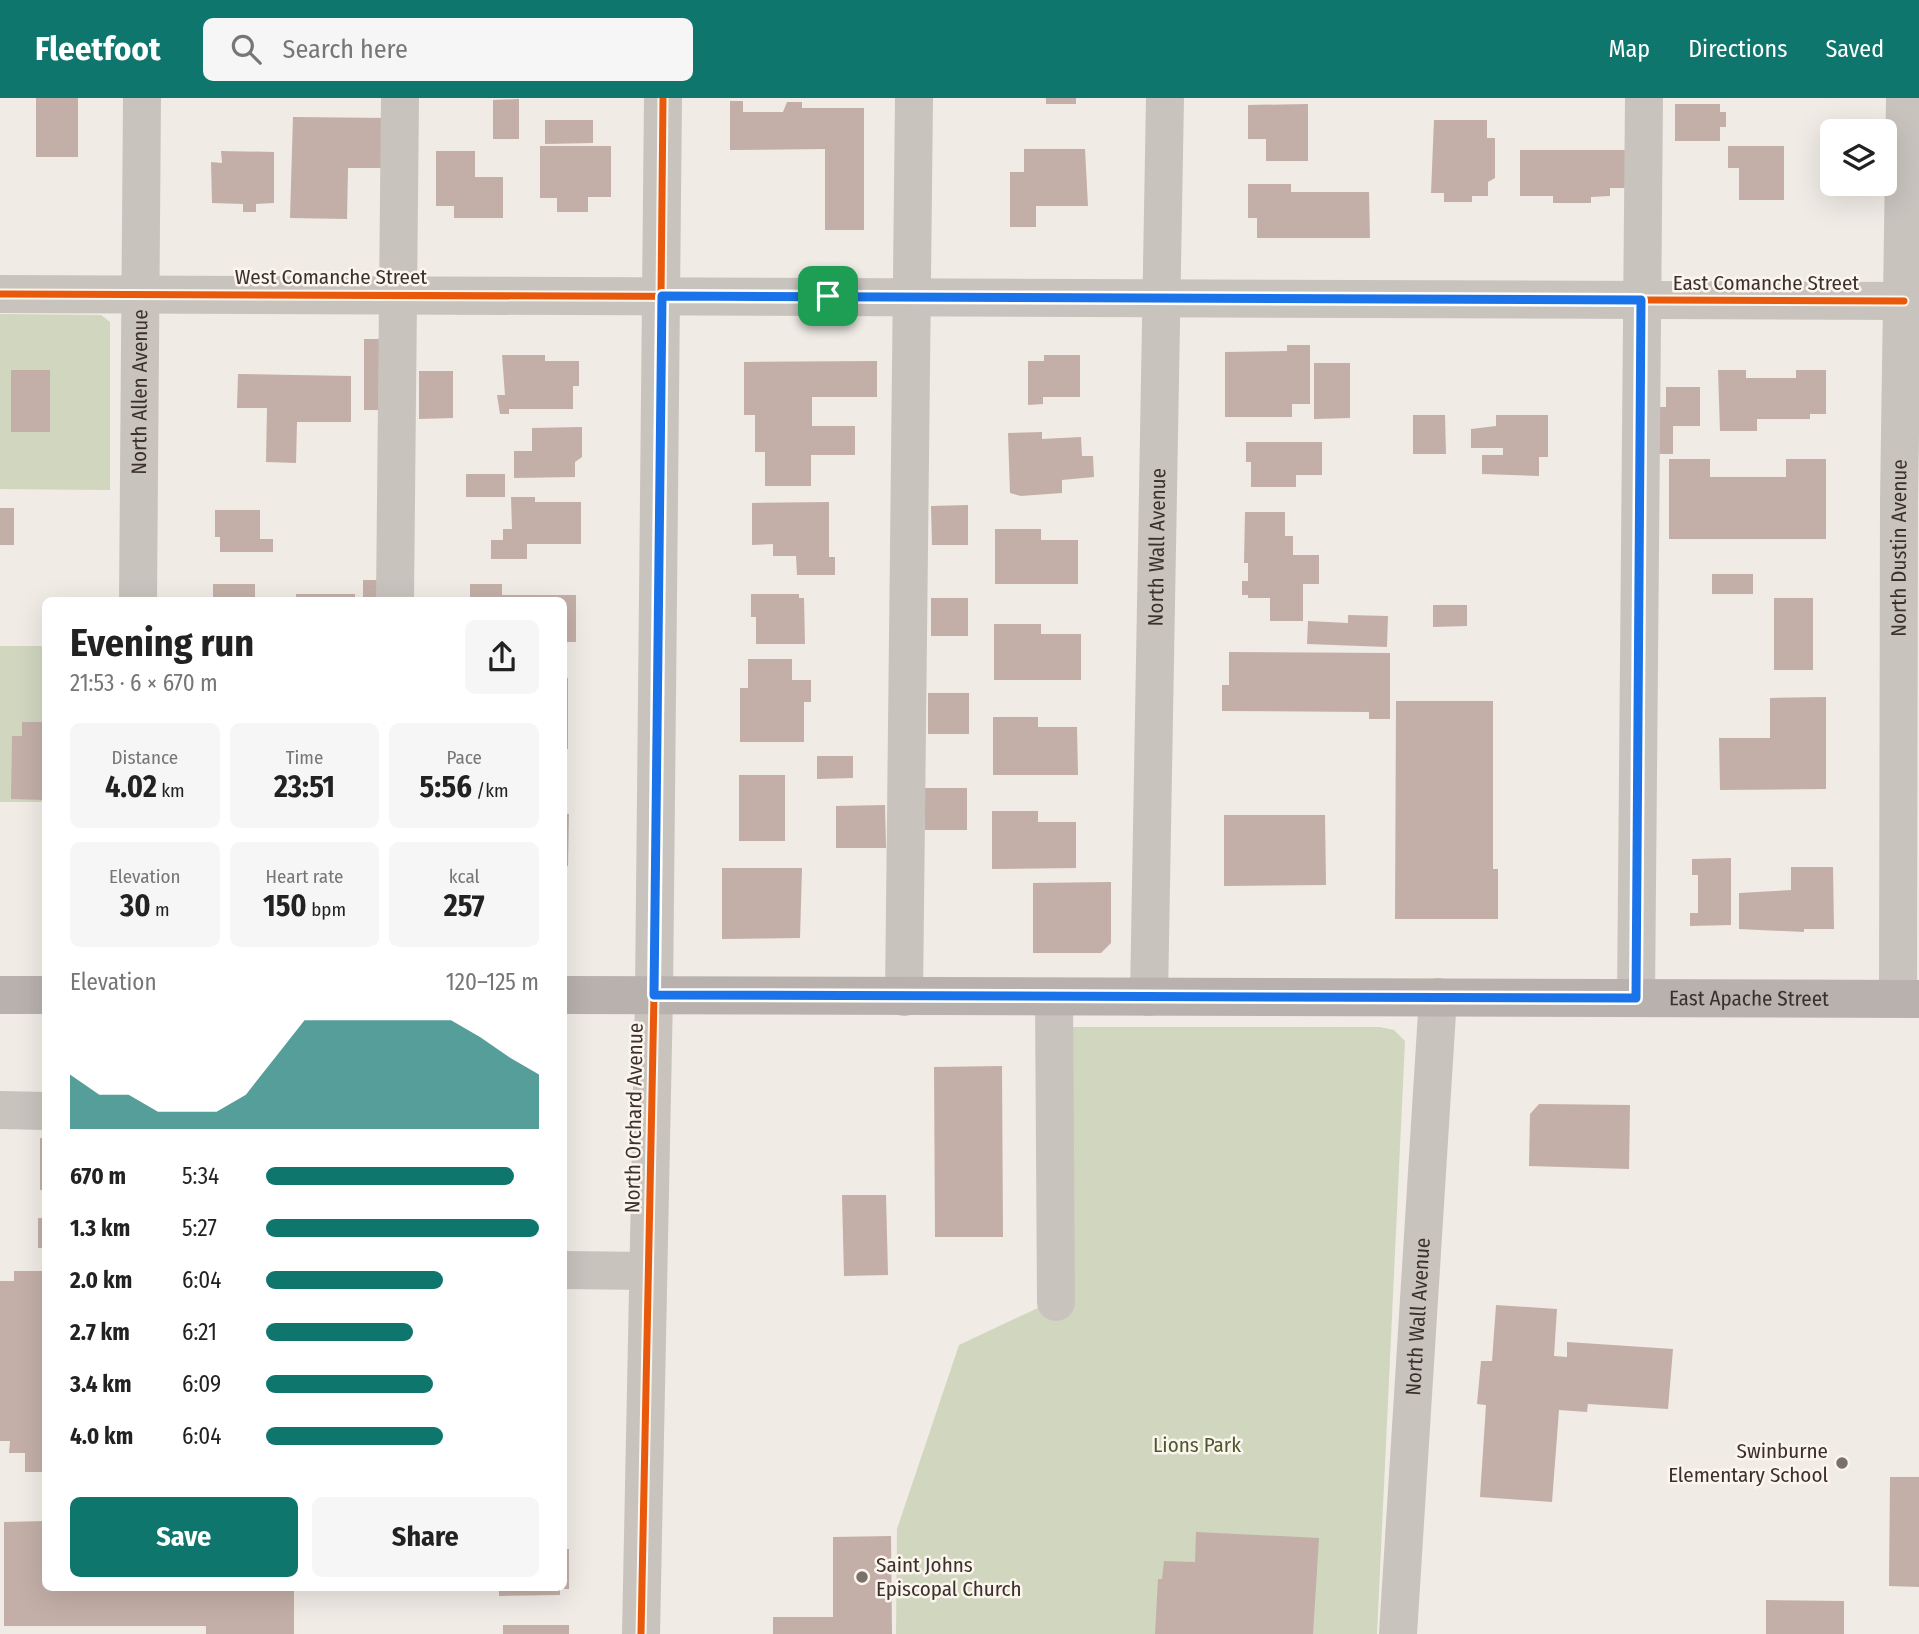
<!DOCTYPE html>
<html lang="en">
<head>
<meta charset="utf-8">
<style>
  body { margin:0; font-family:"Fira Sans Condensed",sans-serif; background:#f6f6f6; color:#222; height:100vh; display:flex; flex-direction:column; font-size:26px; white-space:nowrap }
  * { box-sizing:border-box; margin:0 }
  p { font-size:23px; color:#767676 }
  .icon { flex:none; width:38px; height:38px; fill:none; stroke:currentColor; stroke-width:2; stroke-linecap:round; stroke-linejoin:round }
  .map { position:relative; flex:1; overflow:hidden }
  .panel { position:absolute; left:42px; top:499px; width:525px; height:994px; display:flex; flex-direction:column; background:#fff; border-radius:10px; box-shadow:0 7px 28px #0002 }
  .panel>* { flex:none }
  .fabs { position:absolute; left:1820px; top:21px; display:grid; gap:14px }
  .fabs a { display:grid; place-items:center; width:77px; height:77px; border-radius:10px; background:#fff; box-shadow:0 7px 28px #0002; font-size:35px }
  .pin { position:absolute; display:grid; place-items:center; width:60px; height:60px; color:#fff; margin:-30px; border-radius:14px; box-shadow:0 4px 10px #0006 }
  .round { display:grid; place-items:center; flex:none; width:74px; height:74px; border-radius:10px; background:#f6f6f6 }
  .overview { display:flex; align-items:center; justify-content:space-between; height:119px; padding:0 28px }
  h1 { font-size:38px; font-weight:700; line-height:52px }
  .figures { display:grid; grid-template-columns:repeat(3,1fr); gap:10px; height:119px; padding:7px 28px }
  .figures div { display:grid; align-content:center; border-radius:10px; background:#f6f6f6; text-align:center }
  .figures b { font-size:30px; font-weight:700 }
  .figures small { font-size:19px; font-weight:400 }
  .figures p { font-size:19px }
  .chart { height:196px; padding:14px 28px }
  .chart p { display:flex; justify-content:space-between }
  .chart svg { width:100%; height:126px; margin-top:7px; fill:#0f766e; opacity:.7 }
  .button { display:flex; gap:14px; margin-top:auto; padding:14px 28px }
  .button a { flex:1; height:80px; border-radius:10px; background:#0f766e; color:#fff; font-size:28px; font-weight:700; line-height:80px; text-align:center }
  .button a+a { background:#f6f6f6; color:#222 }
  ul { padding:0 28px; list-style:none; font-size:23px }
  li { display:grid; grid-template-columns:112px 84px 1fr; align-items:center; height:52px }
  li i { height:18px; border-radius:9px; background:#0f766e }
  header { display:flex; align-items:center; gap:42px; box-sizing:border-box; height:98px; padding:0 35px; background:#0f766e; color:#fff }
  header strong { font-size:33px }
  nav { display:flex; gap:38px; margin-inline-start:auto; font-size:24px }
  .search { width:490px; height:63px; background:#f6f6f6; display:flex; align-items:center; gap:18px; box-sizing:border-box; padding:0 24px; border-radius:10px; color:#767676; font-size:26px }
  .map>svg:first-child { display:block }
</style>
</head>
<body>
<header>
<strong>Fleetfoot</strong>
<div class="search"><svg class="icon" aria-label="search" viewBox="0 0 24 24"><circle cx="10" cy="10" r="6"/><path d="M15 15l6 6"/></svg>Search here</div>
<nav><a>Map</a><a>Directions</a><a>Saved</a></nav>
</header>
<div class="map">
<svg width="1919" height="1536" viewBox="0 0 1919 1536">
  <rect width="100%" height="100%" fill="#f0ebe5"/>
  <g fill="#d1d6bf">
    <path d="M0 216 101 217 110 224V392L0 391Z"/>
    <rect x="0" y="548" width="45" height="156"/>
    <path d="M1068 929H1380L1394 932 1405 943 1377 1536H896L897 1431 959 1247 1040 1209Z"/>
  </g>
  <g fill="#c3afa7">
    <rect x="36" y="0" width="42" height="59"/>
    <rect x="1046" y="0" width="30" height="6"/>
    <path d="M519 1V41H493V2Z"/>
    <path d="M730 3H743V14H783L787 4H802V10H864V132H825V51L730 52Z"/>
    <path d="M1308 6V63H1266V41H1248V7Z"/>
    <path d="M1675 6H1720V14H1726V29H1720V43H1675Z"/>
    <path d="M293 19 390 20 389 70H348L347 121 290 120Z"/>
    <path d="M545 22H593V45L545 46Z"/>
    <path d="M1434 22H1487V40H1495V80L1488 84V98H1472V104H1444V95H1431Z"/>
    <path d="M540 48H611V99H588V114H557V100H540Z"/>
    <path d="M1728 48H1784V102H1739V70H1728Z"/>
    <path d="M1024 51H1085L1088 108H1036V129H1010V74H1024Z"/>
    <path d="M1520 52H1626L1627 90H1610V98L1591 99V105H1553V98H1520Z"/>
    <path d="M221 53 274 54V105L256 106V114H243V106L212 105 211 64 222 65Z"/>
    <path d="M436 53H475V79H503V120H454V108H436Z"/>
    <path d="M1248 86H1291V94H1369L1370 140H1257V120H1248Z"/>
    <rect x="364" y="241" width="21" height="71"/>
    <path d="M1287 247H1310V306H1292V319H1225V254L1287 253Z"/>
    <path d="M502 257H545V263H579V288H573V311H509V316H500L497 297H505Z"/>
    <path d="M1044 257H1080V299H1043V306L1028 307V263H1044Z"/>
    <path d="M877 263V299H812V328H855V357H811V388H765V354H755V317H744V264Z"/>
    <path d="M1314 265H1350V320L1314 321Z"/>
    <rect x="11" y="272" width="39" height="62"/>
    <path d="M1718 272H1746V280H1796V272H1826V316H1810V321H1757V333H1720Z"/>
    <path d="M419 273H453V320L419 321Z"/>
    <path d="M238 276 351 278V324H297L296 365 266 364 267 310H237Z"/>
    <path d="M1666 289H1700V328H1673V356H1656V309H1666Z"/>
    <path d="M1413 317H1445L1446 356H1413Z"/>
    <path d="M1496 317H1548V359H1539V378L1482 376V357H1503V350H1471V331L1496 328Z"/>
    <path d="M582 329V359L575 364V379L514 380V353H532V330Z"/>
    <path d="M1042 334V341L1081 339 1082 358H1093L1094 379 1062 382V395L1021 398 1010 395 1008 335Z"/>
    <path d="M1246 344H1322V377H1296V389H1251V364H1246Z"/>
    <path d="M1669 361H1710V379H1786V361H1826V441H1669Z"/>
    <rect x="466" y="376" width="39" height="23"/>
    <path d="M511 399H535V404H581V446H527V461H491V442H503V431H512Z"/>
    <path d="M829 404V459H835V477H797L796 458H773V446L752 447V405Z"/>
    <path d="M968 407V447H932L931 408Z"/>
    <rect x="0" y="410" width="14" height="37"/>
    <path d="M215 412H260V441H273V454H220V439H215Z"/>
    <path d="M1245 414H1285V438H1293V457H1319V486H1303V523H1270V500H1248V497H1242V483H1248V465H1244Z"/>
    <path d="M995 431H1041V442H1078V486H995Z"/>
    <rect x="1712" y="476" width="41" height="20"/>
    <path d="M363 482H381L384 500H363Z"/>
    <rect x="213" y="486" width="42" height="16"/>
    <path d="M470 486H502V497H576V544H564V502H470Z"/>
    <rect x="296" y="496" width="59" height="6"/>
    <path d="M751 496H799V500H804L805 546H756V519H751Z"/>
    <rect x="931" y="500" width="37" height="38"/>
    <rect x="1774" y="500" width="39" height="72"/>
    <path d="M1433 507H1467V528L1433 529Z"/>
    <path d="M1348 517 1388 518 1387 549 1307 546 1308 523 1348 525Z"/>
    <path d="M994 526H1041V536H1081V582H994Z"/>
    <path d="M1229 554 1390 555V621H1369V614L1222 613V587H1229Z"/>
    <path d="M748 561H792V582H811V604H804V644H740V590H748Z"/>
    <rect x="564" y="580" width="4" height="71"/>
    <rect x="928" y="595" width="41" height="41"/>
    <path d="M1826 599V691L1720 692 1719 640H1770V600Z"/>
    <path d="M1396 603H1493V771H1498V821H1395Z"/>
    <path d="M993 619H1038V629H1077L1078 677H993Z"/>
    <path d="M22 624H46V702L11 701 12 638H22Z"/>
    <path d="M817 658H853V680L817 681Z"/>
    <rect x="739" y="677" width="46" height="66"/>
    <rect x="925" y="690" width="42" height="42"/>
    <path d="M885 707 886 750H836V708Z"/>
    <path d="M992 713H1038V724H1076V770L992 771Z"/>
    <path d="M564 716H569L568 768H564Z"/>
    <path d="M1224 717H1325L1326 787 1224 788Z"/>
    <path d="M1731 760V827L1690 828V815H1698V777H1692V761Z"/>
    <path d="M1791 769H1833L1834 831H1804V834L1739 831V795L1791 792Z"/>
    <path d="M722 770H802L800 840 722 841Z"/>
    <path d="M1111 784V845L1101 855H1033V785Z"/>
    <path d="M1002 968 1003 1139H935L934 969Z"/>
    <path d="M1539 1006 1630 1007 1629 1071 1529 1068 1530 1016Z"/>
    <rect x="40" y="1040" width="6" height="52"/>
    <path d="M842 1097H886L888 1177 844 1178Z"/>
    <rect x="38" y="1120" width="8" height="30"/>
    <path d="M14 1173H46V1374H25V1355H9L10 1343H0V1183H14Z"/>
    <path d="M1496 1207 1557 1211 1554 1258 1567 1259V1244L1673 1251 1668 1311 1588 1306 1587 1314 1559 1312 1552 1404 1480 1399 1486 1307 1477 1306 1481 1263H1492Z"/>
    <path d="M1890 1379H1919V1489L1889 1488Z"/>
    <path d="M46 1423V1489H294V1536H206V1528H4V1424Z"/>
    <path d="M1196 1434 1319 1440 1313 1536H1155L1158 1481H1162L1164 1463 1195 1464Z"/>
    <path d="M891 1438 892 1536H773V1519H833V1439Z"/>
    <rect x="564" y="1451" width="5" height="40"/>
    <path d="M499 1489H560V1497L499 1498Z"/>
    <path d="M1766 1502 1844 1503V1536H1766Z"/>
    <rect x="503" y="1527" width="66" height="9"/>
  </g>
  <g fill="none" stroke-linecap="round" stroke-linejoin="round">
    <g stroke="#c9c3be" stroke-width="38">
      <path d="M0 196 1904 203"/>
      <path id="s1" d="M138 502 142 0"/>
      <path d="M395 502 400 0"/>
      <path d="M904 899 914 0"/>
      <path d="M1054 899 1056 1204"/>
      <path id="s2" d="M1149 899 1165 0"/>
      <path d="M1636 900 1644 0"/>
      <path id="s3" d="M1898 900 1899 404 1905 0"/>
      <path d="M0 1012 46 1013"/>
      <path d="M564 1172 648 1173"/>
      <path d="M641 1536 654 897 663 0"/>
      <path id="s4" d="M1398 1536 1438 899"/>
    </g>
    <g stroke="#b8b1ad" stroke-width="38">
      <path d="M0 897H46"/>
      <path id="s5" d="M564 897 1919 901"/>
    </g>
    <g stroke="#fbf5ee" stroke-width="11">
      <g id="cycleway">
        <path d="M0 196 1904 203"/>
        <path d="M641 1536 654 897 663 0"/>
      </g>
    </g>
    <use href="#cycleway" stroke="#e8590c" stroke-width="7"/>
  </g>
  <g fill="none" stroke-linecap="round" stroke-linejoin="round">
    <g stroke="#fff" stroke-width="14">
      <path id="route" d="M662 198 1641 202 1636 900 654 897Z"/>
    </g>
    <use href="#route" stroke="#1a73e8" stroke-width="9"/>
  </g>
  <g fill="#7a716c" stroke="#fbf5ee" stroke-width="2.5">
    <circle cx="1842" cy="1365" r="7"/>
    <circle cx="862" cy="1479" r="7"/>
  </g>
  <g text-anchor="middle" stroke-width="5" stroke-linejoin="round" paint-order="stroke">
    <g font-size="21" fill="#3b302b" stroke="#fbf5ee">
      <text x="331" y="186">West Comanche Street</text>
      <text x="1766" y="192">East Comanche Street</text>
      <text dy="7" stroke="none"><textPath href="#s1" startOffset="208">North Allen Avenue</textPath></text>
      <text dy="7" stroke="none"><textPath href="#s2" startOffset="450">North Wall Avenue</textPath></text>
      <text dy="7" stroke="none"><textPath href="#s3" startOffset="450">North Dustin Avenue</textPath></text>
      <text dy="7" stroke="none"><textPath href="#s5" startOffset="1185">East Apache Street</textPath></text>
      <text transform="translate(634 1020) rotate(-89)" y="7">North Orchard Avenue</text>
      <text dy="7" stroke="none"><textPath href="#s4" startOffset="318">North Wall Avenue</textPath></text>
    </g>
    <g font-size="21" fill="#4a5a2e" stroke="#fbf5ee">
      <text x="1197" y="1354">Lions Park</text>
    </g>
    <g font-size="21" fill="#3b302b" stroke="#fbf5ee" text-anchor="end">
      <text x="1828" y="1360">Swinburne<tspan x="1828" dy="24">Elementary School</tspan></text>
      <text x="876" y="1474" text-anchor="start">Saint Johns<tspan x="876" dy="24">Episcopal Church</tspan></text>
    </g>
  </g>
</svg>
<div class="fabs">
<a><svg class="icon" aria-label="layers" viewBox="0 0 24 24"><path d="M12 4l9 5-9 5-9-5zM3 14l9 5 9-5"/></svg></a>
</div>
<div class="pin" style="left:828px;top:198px;background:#1e9e55"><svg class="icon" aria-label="arrive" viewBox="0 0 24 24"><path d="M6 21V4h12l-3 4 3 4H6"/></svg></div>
<section class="panel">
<div class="overview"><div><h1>Evening run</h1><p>21:53 · 6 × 670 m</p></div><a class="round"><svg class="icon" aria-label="share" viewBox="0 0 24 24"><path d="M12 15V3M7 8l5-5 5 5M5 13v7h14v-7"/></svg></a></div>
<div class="figures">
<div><p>Distance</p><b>4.02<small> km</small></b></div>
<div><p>Time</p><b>23:51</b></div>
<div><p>Pace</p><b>5:56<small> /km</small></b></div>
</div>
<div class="figures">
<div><p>Elevation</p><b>30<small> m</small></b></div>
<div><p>Heart rate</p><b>150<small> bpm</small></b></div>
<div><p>kcal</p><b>257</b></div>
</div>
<div class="chart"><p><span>Elevation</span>120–125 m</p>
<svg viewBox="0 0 160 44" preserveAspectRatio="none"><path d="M0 44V25L10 32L20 32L30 38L40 38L50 38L60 32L70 19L80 6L90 6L100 6L110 6L120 6L130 6L140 12L150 19L160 25V44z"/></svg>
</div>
<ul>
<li><b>670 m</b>5:34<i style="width:91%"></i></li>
<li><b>1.3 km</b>5:27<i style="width:100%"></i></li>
<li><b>2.0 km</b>6:04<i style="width:65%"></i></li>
<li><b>2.7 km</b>6:21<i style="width:54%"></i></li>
<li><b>3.4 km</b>6:09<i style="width:61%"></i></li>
<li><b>4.0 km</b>6:04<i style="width:65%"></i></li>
</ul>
<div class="button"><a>Save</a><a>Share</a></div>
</section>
</div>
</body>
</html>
